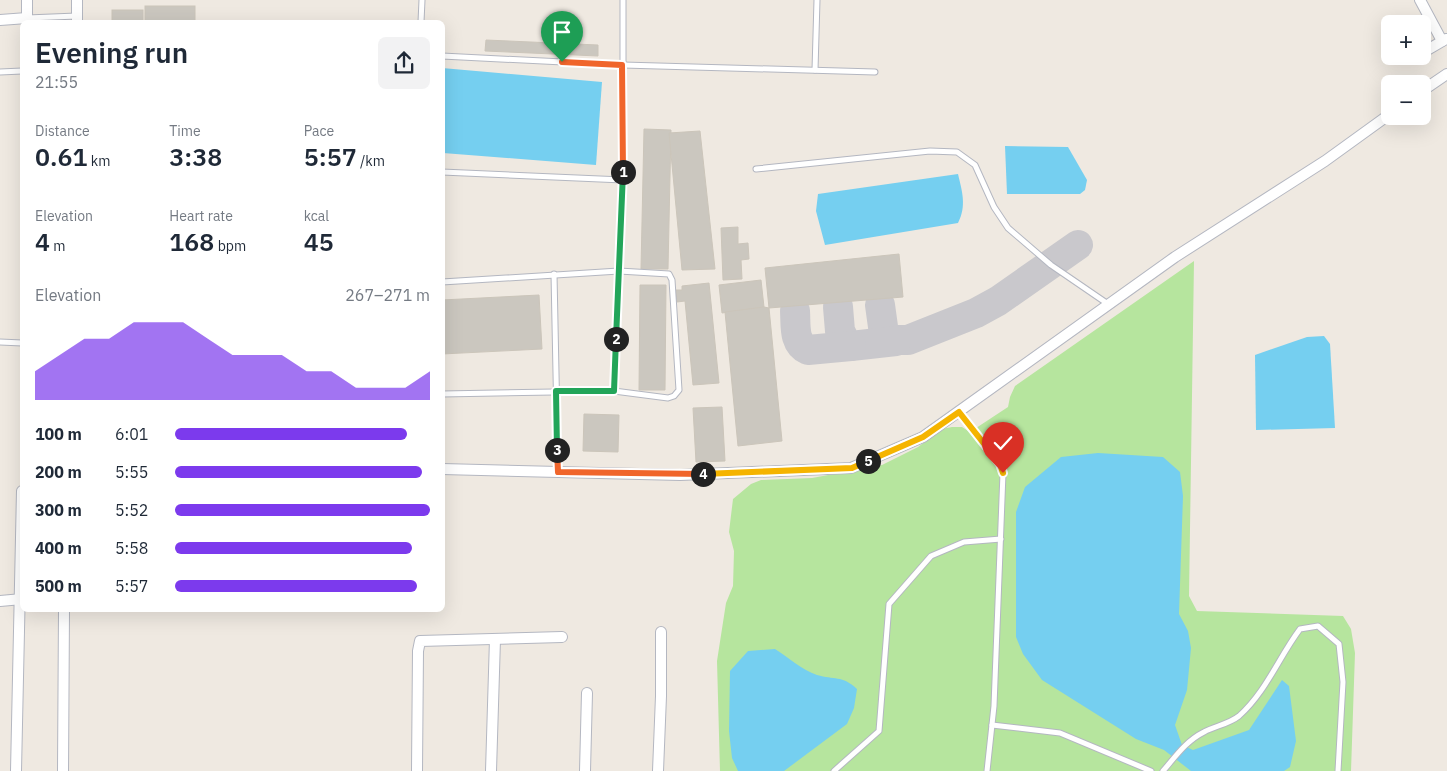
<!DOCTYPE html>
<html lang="en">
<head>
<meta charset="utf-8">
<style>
  body { margin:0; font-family:"IBM Plex Sans",sans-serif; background:#f2f2f3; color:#1f2937; height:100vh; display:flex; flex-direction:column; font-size:19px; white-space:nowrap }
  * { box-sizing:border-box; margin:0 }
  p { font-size:16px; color:#747a83 }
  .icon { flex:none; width:28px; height:28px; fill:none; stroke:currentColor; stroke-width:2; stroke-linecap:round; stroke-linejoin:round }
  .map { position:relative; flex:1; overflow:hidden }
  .side { position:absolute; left:20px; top:20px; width:425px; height:592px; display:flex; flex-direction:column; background:#fff; border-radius:8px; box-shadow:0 5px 20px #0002 }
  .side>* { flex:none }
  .buttons { position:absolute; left:1381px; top:15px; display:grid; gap:10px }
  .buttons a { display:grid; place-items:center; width:50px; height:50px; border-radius:8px; background:#fff; box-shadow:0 5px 20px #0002; font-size:25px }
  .pin { position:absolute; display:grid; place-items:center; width:42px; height:42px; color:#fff; margin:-51px -21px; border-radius:50% 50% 50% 0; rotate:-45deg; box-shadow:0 0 5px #0007 }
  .pin .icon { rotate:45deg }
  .km { position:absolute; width:25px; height:25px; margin:-12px; border-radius:50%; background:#222; color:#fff; font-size:14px; line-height:25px; text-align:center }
  .round { display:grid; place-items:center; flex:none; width:52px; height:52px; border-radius:8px; background:#f2f2f3 }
  .head { display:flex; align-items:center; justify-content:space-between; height:85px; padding:0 15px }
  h1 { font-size:28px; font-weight:600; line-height:38px }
  .metrics { display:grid; grid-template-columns:repeat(3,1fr); gap:8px; height:85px; padding:5px 15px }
  .metrics div { display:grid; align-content:center }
  .metrics b { font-size:25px; font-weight:600 }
  .metrics small { font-size:14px; font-weight:400 }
  .metrics p { font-size:14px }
  .chart { height:140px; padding:10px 15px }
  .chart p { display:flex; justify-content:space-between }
  .chart svg { width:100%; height:90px; margin-top:5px; fill:#7c3aed; opacity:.7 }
  ul { padding:0 15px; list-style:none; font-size:16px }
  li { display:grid; grid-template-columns:80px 60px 1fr; align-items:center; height:38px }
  li i { height:12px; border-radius:6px; background:#7c3aed }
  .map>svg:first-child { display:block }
</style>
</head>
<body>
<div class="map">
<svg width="1447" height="771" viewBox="0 0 1447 771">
  <rect width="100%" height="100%" fill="#efe9e1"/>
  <path fill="#b6e59e" d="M1194 261 1189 596 1197 611 1343 616 1351 629 1355 653 1351 771H720L717 661 726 603 733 586 734 551 729 532 733 499 751 484 761 480 812 478 882 465 918 447 942 429 952 427H962L970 432 1008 407 1010 397 1015 386Z"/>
  <g fill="#75cff0">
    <path d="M442 68 602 82 596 165 443 153Z"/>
    <path d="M1005 146 1068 147 1087 180 1085 190 1080 194H1007Z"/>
    <path d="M958 174C962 191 967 206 958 223L825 245 816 211 818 194Z"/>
    <path d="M1324 336 1330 344 1335 428 1256 430 1255 355 1307 337Z"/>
    <path d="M1098 453 1163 457 1180 472 1183 496 1179 614 1188 631 1191 648 1187 690 1175 725 1182 745 1193 750 1249 730 1282 680 1289 686 1296 741 1290 767 1284 771H1191L1164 750 1136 739 1042 680 1023 654 1016 637V512L1025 487 1061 457Z"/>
    <path d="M775 649C788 657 802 670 817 675 834 680 842 675 857 689L854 708 847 724 784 771H738L732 758 729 731 730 671 748 651Z"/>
  </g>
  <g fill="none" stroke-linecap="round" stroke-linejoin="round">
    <g stroke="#c9c8cc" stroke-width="30">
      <path d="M880 305 884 334 889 340H908L976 313 998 301 1078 245"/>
      <path d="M838 307 840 331 846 343 851 346 896 341"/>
      <path d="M795 311C796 325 793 343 808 350L851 346"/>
    </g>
  </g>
  <g fill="#cbc7bf" stroke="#cbc5ba">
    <rect x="145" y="6" width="50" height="16"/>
    <rect x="112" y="10" width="31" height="12"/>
    <path d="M486 40 598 45V56L485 51Z"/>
    <path d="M644 129 671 130 668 269H641Z"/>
    <path d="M700 131 715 269 682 270 669 133Z"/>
    <path d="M738 227V244L748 243 749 259 741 260 742 279 723 280 721 228Z"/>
    <path d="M899 254 903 297 769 308 765 268Z"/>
    <path d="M761 280 764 307 722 313 719 285Z"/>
    <path d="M709 283 719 383 693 385 685 301 677 302 676 290H682V286Z"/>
    <path d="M640 285H666L665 390H639Z"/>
    <path d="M539 295 542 349 442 354V300Z"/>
    <path d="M764 307 769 308 782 441 738 446 725 312Z"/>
    <path d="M722 407 725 461 696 462 693 408Z"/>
    <path d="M584 414 619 415 618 452 583 451Z"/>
  </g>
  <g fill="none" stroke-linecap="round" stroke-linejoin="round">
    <g stroke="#b4b7c1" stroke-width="7">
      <g id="service">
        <path d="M27 18 77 16"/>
        <path d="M421 22 422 0"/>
        <path d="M442 56 623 65 875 72"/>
        <path d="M815 70 817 0"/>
        <path d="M0 72 22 71"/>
        <path d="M756 169 930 151 957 152 975 165 994 207 1008 228 1051 265 1108 304"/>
        <path d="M442 172 623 180V0"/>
        <path d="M554 274 558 472"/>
        <path d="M442 282 619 271 669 274 672 280 679 390 674 396 668 398 614 391"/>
        <path d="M0 342 22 343"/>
        <path d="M442 394 614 391 623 180"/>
        <path d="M959 412 1000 464 1003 473 994 706 987 771"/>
        <path d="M992 725 1060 733 1151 771"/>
        <path d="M834 771 879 731 889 604 931 556 964 542 1001 539"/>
        <path d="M1163 771C1176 756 1186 741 1204 732 1215 726 1229 724 1239 716 1266 692 1279 657 1300 629L1318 626 1339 644 1343 682 1338 771"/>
      </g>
    </g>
    <g stroke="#b4b7c1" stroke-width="12">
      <g id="minor">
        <path d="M77 0V22"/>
        <path d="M1420 0 1442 41"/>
        <path d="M0 20 27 18"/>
        <path d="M27 22V0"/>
        <path d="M1422 53 1446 39"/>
        <path d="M1422 91 1447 74"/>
        <path d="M442 469 680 475 851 468 923 437 1175 257 1325 161 1390 114"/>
        <path d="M0 601 22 599"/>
        <path d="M16 771 22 491"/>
        <path d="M63 771 64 610"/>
        <path d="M417 771 418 651 420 641 562 637"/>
        <path d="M491 771 495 639"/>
        <path d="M585 771 587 693"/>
        <path d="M658 771 661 696V632"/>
      </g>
    </g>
    <use href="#service" stroke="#fff" stroke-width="5"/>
    <use href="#minor" stroke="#fff" stroke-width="10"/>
  </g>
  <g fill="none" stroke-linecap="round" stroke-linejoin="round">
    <g stroke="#fff" stroke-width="10">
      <path id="split-1" d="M562 62 622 65 623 172"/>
    </g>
    <g stroke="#fff" stroke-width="10">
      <path id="split-2" d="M616 339 623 172"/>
    </g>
    <g stroke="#fff" stroke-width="10">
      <path id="split-3" d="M557 450 556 391H614L616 339"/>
    </g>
    <g stroke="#fff" stroke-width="10">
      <path id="split-4" d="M557 450 558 472 703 474"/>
    </g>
    <g stroke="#fff" stroke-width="10">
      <path id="split-5" d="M703 474 852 468 868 461"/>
    </g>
    <g stroke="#fff" stroke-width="10">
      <path id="split-6" d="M868 461 923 437 959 412 1000 464 1003 473"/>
    </g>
    <use href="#split-1" stroke="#f0652b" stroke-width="6"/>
    <use href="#split-2" stroke="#22a559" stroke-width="6"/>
    <use href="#split-3" stroke="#22a559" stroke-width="6"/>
    <use href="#split-4" stroke="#f0652b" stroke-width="6"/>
    <use href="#split-5" stroke="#f5b400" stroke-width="6"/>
    <use href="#split-6" stroke="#f5b400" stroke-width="6"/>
  </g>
</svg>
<div class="buttons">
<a>+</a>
<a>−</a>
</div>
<div class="pin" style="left:562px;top:62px;background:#1e9e55"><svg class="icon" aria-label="arrive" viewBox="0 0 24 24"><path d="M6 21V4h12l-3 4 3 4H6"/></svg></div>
<div class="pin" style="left:1003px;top:473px;background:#d93025"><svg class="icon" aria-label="check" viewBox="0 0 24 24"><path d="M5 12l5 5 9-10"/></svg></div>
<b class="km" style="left:623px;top:172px">1</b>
<b class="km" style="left:616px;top:339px">2</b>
<b class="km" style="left:557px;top:450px">3</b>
<b class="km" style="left:703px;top:474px">4</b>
<b class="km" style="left:868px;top:461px">5</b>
<section class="side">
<div class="head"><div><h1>Evening run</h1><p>21:55</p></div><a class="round"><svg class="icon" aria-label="share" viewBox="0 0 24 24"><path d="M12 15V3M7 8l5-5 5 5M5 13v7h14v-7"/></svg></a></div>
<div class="metrics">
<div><p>Distance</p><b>0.61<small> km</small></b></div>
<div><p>Time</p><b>3:38</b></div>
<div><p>Pace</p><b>5:57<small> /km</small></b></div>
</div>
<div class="metrics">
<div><p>Elevation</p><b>4<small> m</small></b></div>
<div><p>Heart rate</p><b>168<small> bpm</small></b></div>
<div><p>kcal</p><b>45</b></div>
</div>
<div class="chart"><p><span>Elevation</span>267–271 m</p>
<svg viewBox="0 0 160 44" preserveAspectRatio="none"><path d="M0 44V30L10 22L20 14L30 14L40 6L50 6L60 6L70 14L80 22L90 22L100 22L110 30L120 30L130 38L140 38L150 38L160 30V44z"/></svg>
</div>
<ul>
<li><b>100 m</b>6:01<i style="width:91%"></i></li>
<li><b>200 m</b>5:55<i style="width:97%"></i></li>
<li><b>300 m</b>5:52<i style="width:100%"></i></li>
<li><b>400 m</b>5:58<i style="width:93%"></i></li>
<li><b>500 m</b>5:57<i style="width:95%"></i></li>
</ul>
</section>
</div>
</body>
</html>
